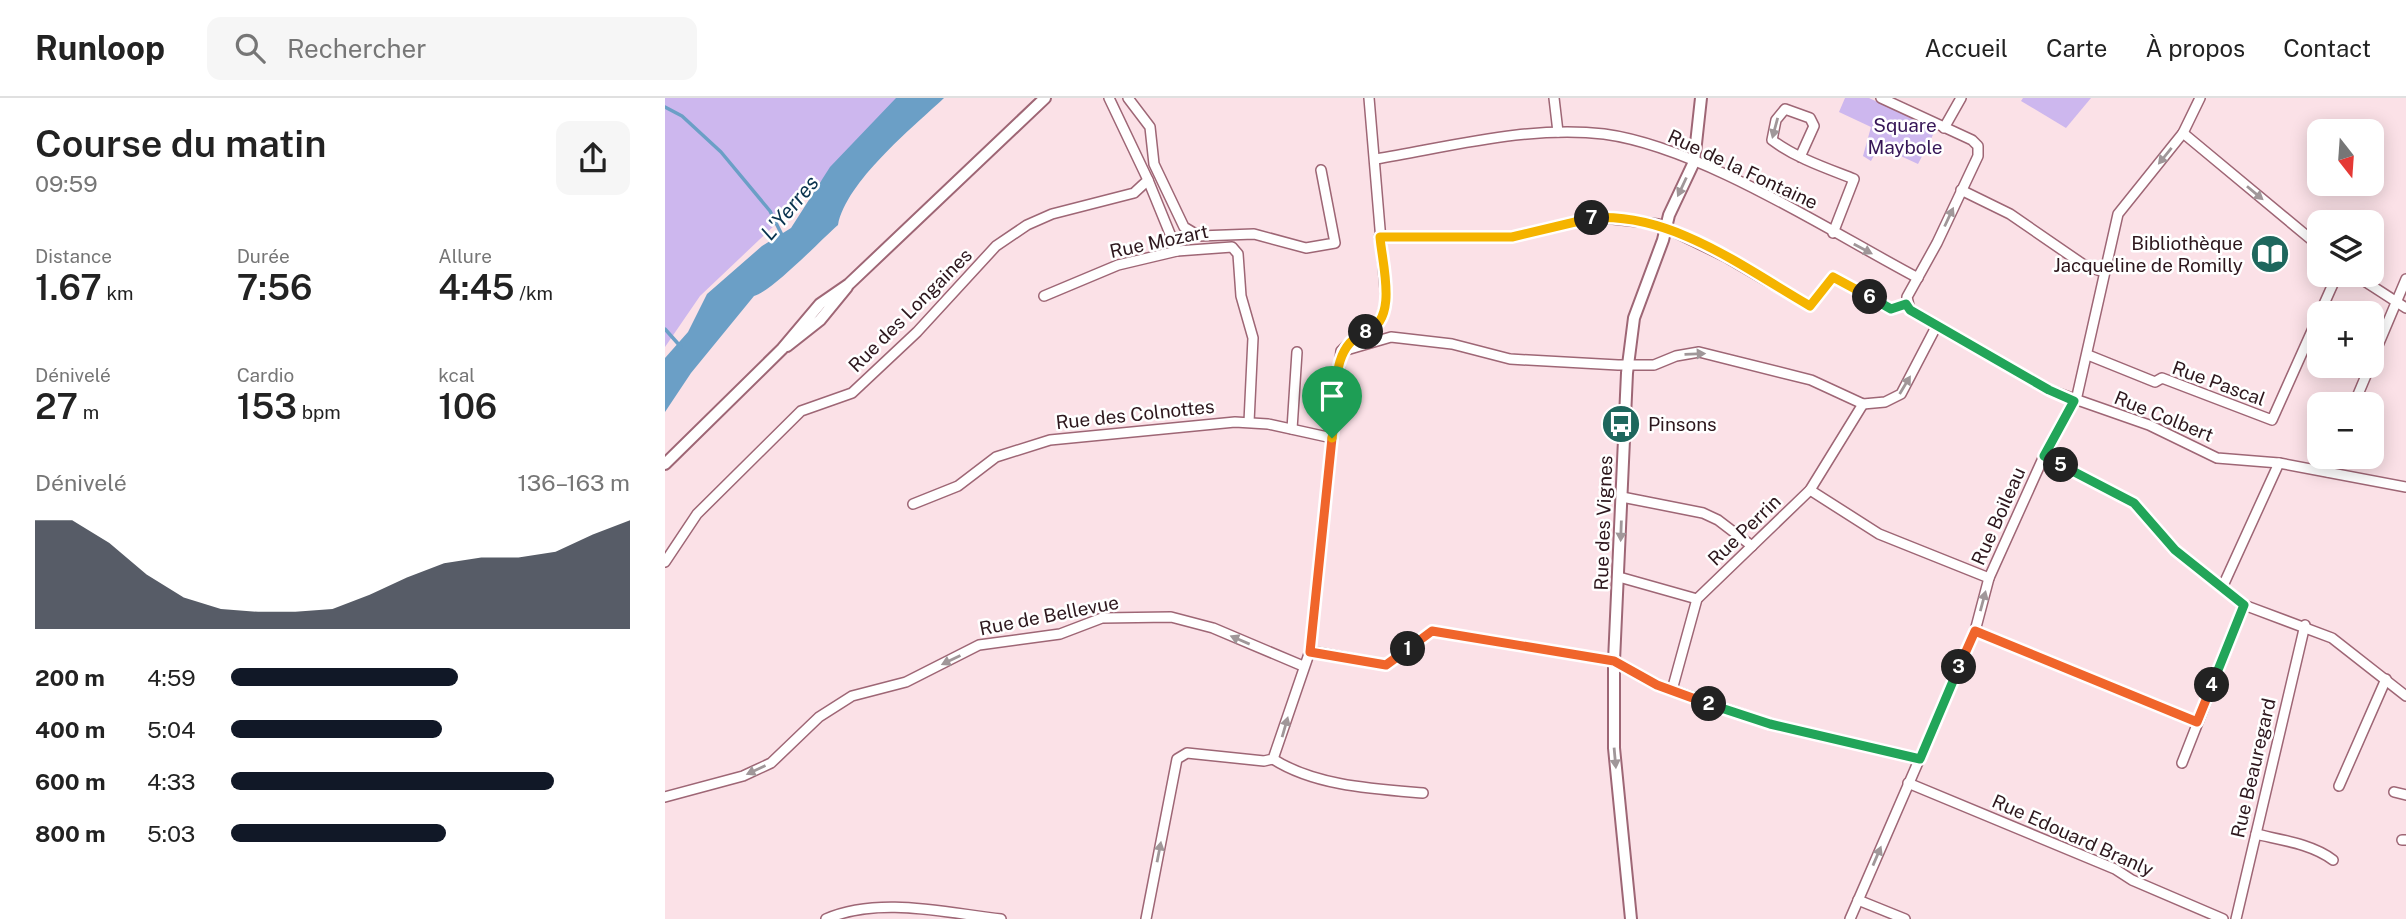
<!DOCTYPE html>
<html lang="fr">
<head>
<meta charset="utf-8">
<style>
  body { margin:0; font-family:"Public Sans",sans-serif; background:#f6f6f6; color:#222; height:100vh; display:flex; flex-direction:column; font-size:26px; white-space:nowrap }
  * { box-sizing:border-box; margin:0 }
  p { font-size:23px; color:#767676 }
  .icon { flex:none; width:38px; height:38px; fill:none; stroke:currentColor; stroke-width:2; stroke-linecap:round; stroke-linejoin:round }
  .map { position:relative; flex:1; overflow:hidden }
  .side { display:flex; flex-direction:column; background:#fff; width:665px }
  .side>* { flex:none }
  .needle { width:46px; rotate:163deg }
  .controls { position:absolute; left:1642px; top:21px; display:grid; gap:14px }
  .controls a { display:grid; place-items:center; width:77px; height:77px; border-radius:14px; background:#fff; box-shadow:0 4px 18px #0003; font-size:35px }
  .pin { position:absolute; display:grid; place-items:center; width:60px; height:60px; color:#fff; margin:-72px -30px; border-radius:50% 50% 50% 0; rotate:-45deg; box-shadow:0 0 7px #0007 }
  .pin .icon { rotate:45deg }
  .km { position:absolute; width:35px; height:35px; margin:-18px; border-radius:50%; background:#222; color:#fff; font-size:19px; line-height:35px; text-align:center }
  .round { display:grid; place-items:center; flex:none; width:74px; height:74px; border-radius:14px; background:#f6f6f6 }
  .headline { display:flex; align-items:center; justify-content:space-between; height:119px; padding:0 35px }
  h1 { font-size:38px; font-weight:600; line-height:52px }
  .stats { display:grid; grid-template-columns:repeat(3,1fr); gap:10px; height:119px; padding:7px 35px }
  .stats div { display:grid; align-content:center }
  .stats b { font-size:35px; font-weight:600 }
  .stats small { font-size:19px; font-weight:400 }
  .stats p { font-size:19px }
  .chart { height:196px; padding:14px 35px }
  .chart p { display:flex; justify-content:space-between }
  .chart svg { width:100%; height:126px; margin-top:7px; fill:#111827; opacity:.7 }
  ul { padding:0 35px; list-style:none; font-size:23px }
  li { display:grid; grid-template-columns:112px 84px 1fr; align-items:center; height:52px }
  li i { height:18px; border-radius:9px; background:#111827 }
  header { display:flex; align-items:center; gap:42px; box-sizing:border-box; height:98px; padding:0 35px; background:#fff; border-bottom:2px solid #e0e0e0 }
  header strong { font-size:33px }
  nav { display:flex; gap:38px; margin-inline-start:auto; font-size:24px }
  .search { width:490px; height:63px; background:#f6f6f6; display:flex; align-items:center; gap:18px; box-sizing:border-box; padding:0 24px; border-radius:14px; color:#767676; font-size:26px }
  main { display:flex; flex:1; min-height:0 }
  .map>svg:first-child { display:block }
</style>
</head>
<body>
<header>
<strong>Runloop</strong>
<div class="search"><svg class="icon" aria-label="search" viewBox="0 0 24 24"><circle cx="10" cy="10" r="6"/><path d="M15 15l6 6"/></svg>Rechercher</div>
<nav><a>Accueil</a><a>Carte</a><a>À propos</a><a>Contact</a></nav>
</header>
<main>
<section class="side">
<div class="headline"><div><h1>Course du matin</h1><p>09:59</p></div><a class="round"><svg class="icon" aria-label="share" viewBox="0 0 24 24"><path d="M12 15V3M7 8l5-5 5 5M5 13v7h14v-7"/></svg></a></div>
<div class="stats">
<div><p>Distance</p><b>1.67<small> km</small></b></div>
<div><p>Durée</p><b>7:56</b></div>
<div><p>Allure</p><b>4:45<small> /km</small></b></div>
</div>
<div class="stats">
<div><p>Dénivelé</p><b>27<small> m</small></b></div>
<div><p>Cardio</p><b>153<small> bpm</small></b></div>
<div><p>kcal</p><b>106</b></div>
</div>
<div class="chart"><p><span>Dénivelé</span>136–163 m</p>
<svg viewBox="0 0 160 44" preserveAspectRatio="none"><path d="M0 44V6L10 6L20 14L30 25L40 33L50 37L60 38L70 38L80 37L90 32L100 26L110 21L120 19L130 19L140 17L150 11L160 6V44z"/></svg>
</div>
<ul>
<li><b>200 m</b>4:59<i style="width:57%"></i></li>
<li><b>400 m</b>5:04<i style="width:53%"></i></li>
<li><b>600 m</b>4:33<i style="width:81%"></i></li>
<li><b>800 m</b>5:03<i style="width:54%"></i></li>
</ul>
</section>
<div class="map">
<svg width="1741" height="821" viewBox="0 0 1741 821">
  <rect width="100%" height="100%" fill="#fbe1e7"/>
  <g fill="#cdb7ee">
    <path d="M0 0H237L172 68 35 198 0 249Z"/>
    <path d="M1180 0H1204L1271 31 1253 66 1214 48 1206 63 1198 58 1206 29 1174 14Z"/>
    <path d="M1358 0H1426L1401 30 1356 3Z"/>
  </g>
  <path fill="#6b9fc6" d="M231 0H279C247 30 181 84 173 127 158 140 105 195 89 198L26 275 0 314V260L23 234 42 196 97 148 126 130 165 69Z"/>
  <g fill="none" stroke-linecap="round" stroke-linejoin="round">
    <g stroke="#6b9fc6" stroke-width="3.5">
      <path d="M0 9 17 18 56 54 105 113 118 139"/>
      <path d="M0 231 16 249"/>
    </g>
    <g stroke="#9e6675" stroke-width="12">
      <g id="minor">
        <path d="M463 0 485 29 489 66 519 129 534 138 589 136 641 150 670 145 656 72"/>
        <path d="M889 0 893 34"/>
        <path d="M1216 0 1307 42 1313 48V58L1272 145 1242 199 1245 212 1384 292 1484 327 1552 360 1614 365 1741 389"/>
        <path d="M1279 30 1296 0"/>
        <path d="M1518 35 1654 148"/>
        <path d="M1135 59 1149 28 1145 20 1120 11 1111 22 1107 42C1131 60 1161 70 1189 81L1168 135"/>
        <path d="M711 61C784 49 864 27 939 36 1036 49 1164 133 1253 180"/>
        <path d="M483 82 512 153"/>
        <path d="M1296 92 1345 116 1419 167 1439 174"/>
        <path d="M714 139H847L930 119 993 126 1061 159 1145 208 1168 179 1226 211 1241 206"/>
        <path d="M1690 177 1741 210"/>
        <path d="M379 198 453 167 512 153 567 149 573 156 576 198 588 240 584 324"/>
        <path d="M1655 215 1672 177"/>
        <path d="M678 253 726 239 787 246 845 261 953 267H989L1011 258 1034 254 1146 282 1198 306 1220 304 1236 296 1272 227"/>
        <path d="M1423 257 1490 284 1497 280 1607 322 1654 217"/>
        <path d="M1706 264 1741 181"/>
        <path d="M1689 306 1705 268"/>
        <path d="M627 331 632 254"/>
        <path d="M1379 358 1469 405 1510 452 1579 507 1667 540 1741 598"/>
        <path d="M1663 374 1668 359"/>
        <path d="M1145 392 1214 436 1324 480"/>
        <path d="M957 399 1038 415 1053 422 1087 448"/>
        <path d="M248 406 293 388 331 359 385 342 570 324 603 326 667 340"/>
        <path d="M0 464 32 416 136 313 187 295 252 234 331 148 362 127 387 116 469 95 483 82 444 0"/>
        <path d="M954 479 1032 501"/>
        <path d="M1557 490 1614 365"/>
        <path d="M1310 533 1532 624"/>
        <path d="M645 553 721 567 767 533 949 563 992 587 1105 626 1255 661"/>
        <path d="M1007 592 1032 501 1145 392 1198 306"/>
        <path d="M608 661C650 688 709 691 758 695"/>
        <path d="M1517 665 1579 507"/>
        <path d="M1243 685 1450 771 1467 782 1558 821"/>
        <path d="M1674 688 1721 581"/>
        <path d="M1729 694 1741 697"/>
        <path d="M0 699 78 678 106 665 154 619 187 598 241 584 314 547 395 536 437 520 506 519 548 530 638 568"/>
        <path d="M1591 736C1616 742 1647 746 1668 762"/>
        <path d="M1737 742H1741"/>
        <path d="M1193 802 1240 821"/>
        <path d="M161 821C214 798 281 815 336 821"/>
        <path d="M481 821 512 661 522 655 599 663 608 661 645 553 676 253C698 229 715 239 721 202L704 0"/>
        <path d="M1185 821 1310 533 1324 480 1379 358 1412 298 1453 116 1518 35 1535 0"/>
        <path d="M1571 821 1640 527"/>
      </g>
    </g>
    <g stroke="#9e6675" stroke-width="14">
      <g id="tertiary">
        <path d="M122 248 155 222 182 189"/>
        <path d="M0 366 117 251 155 206 184 186 380 0"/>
        <path d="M966 821 949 650V563L962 275 969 220 998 142 1004 117 1029 64 1036 0"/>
      </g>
    </g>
    <use href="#minor" stroke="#fff" stroke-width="9"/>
    <use href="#tertiary" stroke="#fff" stroke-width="10"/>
  </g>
  <defs><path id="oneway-solid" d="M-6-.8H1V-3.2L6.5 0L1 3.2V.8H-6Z" transform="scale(1.75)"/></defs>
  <g fill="#a09799">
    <use href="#oneway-solid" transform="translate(1110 30) rotate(105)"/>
    <use href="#oneway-solid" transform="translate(1500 58) rotate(129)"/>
    <use href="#oneway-solid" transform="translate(1017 89) rotate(115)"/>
    <use href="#oneway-solid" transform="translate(1590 95) rotate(40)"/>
    <use href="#oneway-solid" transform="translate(1284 119) rotate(-65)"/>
    <use href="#oneway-solid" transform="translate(1198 151) rotate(28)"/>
    <use href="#oneway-solid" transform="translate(1030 256) rotate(-2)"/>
    <use href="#oneway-solid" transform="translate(1240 287) rotate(-59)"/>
    <use href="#oneway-solid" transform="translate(956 433) rotate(92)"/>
    <use href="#oneway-solid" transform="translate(1318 503) rotate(-75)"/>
    <use href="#oneway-solid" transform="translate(575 542) rotate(-157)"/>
    <use href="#oneway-solid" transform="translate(286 562) rotate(154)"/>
    <use href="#oneway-solid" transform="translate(620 629) rotate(-74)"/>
    <use href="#oneway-solid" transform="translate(950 660) rotate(85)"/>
    <use href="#oneway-solid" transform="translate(91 672) rotate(155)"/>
    <use href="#oneway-solid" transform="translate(494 754) rotate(-79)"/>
    <use href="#oneway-solid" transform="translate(1212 758) rotate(-67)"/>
  </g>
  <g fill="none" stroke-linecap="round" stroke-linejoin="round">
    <g stroke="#fff" stroke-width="14">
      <path id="split-1" d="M667 340 645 554 721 567 743 551"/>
    </g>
    <g stroke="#fff" stroke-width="14">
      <path id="split-2" d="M743 551 767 533 949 563 992 587 1044 606"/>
    </g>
    <g stroke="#fff" stroke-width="14">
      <path id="split-3" d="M1044 606 1105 626 1255 661 1294 569"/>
    </g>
    <g stroke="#fff" stroke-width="14">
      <path id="split-4" d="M1294 569 1310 533 1532 624 1547 587"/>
    </g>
    <g stroke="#fff" stroke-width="14">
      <path id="split-5" d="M1396 367 1469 405 1510 452 1579 507 1547 587"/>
    </g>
    <g stroke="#fff" stroke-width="14">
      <path id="split-6" d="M1205 199 1226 211 1241 206 1245 212 1384 292 1409 303 1379 358 1396 367"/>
    </g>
    <g stroke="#fff" stroke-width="14">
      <path id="split-7" d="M927 120C1007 114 1079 170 1145 208L1168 179 1205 199"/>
    </g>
    <g stroke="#fff" stroke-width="14">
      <path id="split-8" d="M701 234C734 222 717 166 715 139H847L927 120"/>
    </g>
    <g stroke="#fff" stroke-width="14">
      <path id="split-9" d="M667 340C674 305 661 249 701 234"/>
    </g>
    <use href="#split-1" stroke="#f0652b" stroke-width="9"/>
    <use href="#split-2" stroke="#f0652b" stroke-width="9"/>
    <use href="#split-3" stroke="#22a559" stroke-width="9"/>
    <use href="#split-4" stroke="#f0652b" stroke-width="9"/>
    <use href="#split-5" stroke="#22a559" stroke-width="9"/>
    <use href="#split-6" stroke="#22a559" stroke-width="9"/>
    <use href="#split-7" stroke="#f5b400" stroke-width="9"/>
    <use href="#split-8" stroke="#f5b400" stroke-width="9"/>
    <use href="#split-9" stroke="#f5b400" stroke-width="9"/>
  </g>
  <defs>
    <g id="library-disc" transform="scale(2.0125)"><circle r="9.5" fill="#1e675d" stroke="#fff"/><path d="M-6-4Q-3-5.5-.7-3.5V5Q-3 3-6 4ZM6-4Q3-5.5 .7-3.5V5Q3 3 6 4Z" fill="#fff"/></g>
    <g id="bus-disc" transform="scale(2.0125)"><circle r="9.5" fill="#1e675d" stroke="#fff"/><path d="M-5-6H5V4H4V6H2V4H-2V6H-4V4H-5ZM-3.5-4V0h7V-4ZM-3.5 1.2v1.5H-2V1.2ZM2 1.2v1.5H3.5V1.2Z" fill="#fff"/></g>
  </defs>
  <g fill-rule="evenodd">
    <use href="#library-disc" x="1605" y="156"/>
    <use href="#bus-disc" x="956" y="326"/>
  </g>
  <g text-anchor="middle" stroke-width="5" stroke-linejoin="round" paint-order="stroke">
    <g font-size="19" fill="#371758" stroke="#fff">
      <text x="1240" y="34">Square<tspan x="1240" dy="22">Maybole</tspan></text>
    </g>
    <g font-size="19" fill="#2d171d" stroke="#fff">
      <text transform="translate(1078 71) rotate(25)" y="7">Rue de la Fontaine</text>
      <text transform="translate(494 143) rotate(-12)" y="7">Rue Mozart</text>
      <text transform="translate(245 212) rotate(-45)" y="7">Rue des Longaines</text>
      <text transform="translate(1554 285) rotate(20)" y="7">Rue Pascal</text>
      <text transform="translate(470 316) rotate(-6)" y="7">Rue des Colnottes</text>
      <text transform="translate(1499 318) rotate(22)" y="7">Rue Colbert</text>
      <text transform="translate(1333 418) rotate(-66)" y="7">Rue Boileau</text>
      <text transform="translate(938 425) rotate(-88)" y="7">Rue des Vignes</text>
      <text transform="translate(1079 432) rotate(-44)" y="7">Rue Perrin</text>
      <text transform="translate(384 517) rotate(-11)" y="7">Rue de Bellevue</text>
      <text transform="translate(1588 670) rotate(-77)" y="7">Rue Beauregard</text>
      <text transform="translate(1408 737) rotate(24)" y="7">Rue Edouard Branly</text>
    </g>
    <g font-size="19" fill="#2d171d" stroke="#fff" text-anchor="end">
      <text x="1578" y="152">Bibliothèque<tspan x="1578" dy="22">Jacqueline de Romilly</tspan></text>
      <text x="983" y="333" text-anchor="start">Pinsons</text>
    </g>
    <g font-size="21" font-style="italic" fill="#07314d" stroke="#fff">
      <text transform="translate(125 110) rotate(-50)" y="7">L'Yerres</text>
    </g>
  </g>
</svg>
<div class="controls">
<a><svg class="needle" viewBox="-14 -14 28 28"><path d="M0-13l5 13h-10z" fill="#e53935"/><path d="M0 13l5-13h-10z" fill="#767676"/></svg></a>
<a><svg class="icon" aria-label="layers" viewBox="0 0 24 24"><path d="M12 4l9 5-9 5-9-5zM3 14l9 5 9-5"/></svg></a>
<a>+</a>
<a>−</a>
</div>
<div class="pin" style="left:667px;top:340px;background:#1e9e55"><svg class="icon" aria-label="arrive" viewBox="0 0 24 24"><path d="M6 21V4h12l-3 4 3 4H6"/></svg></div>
<b class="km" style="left:743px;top:551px">1</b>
<b class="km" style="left:1044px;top:606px">2</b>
<b class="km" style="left:1294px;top:569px">3</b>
<b class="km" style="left:1547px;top:587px">4</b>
<b class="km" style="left:1396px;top:367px">5</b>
<b class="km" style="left:1205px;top:199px">6</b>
<b class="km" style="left:927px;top:120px">7</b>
<b class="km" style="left:701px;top:234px">8</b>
</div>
</main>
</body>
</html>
